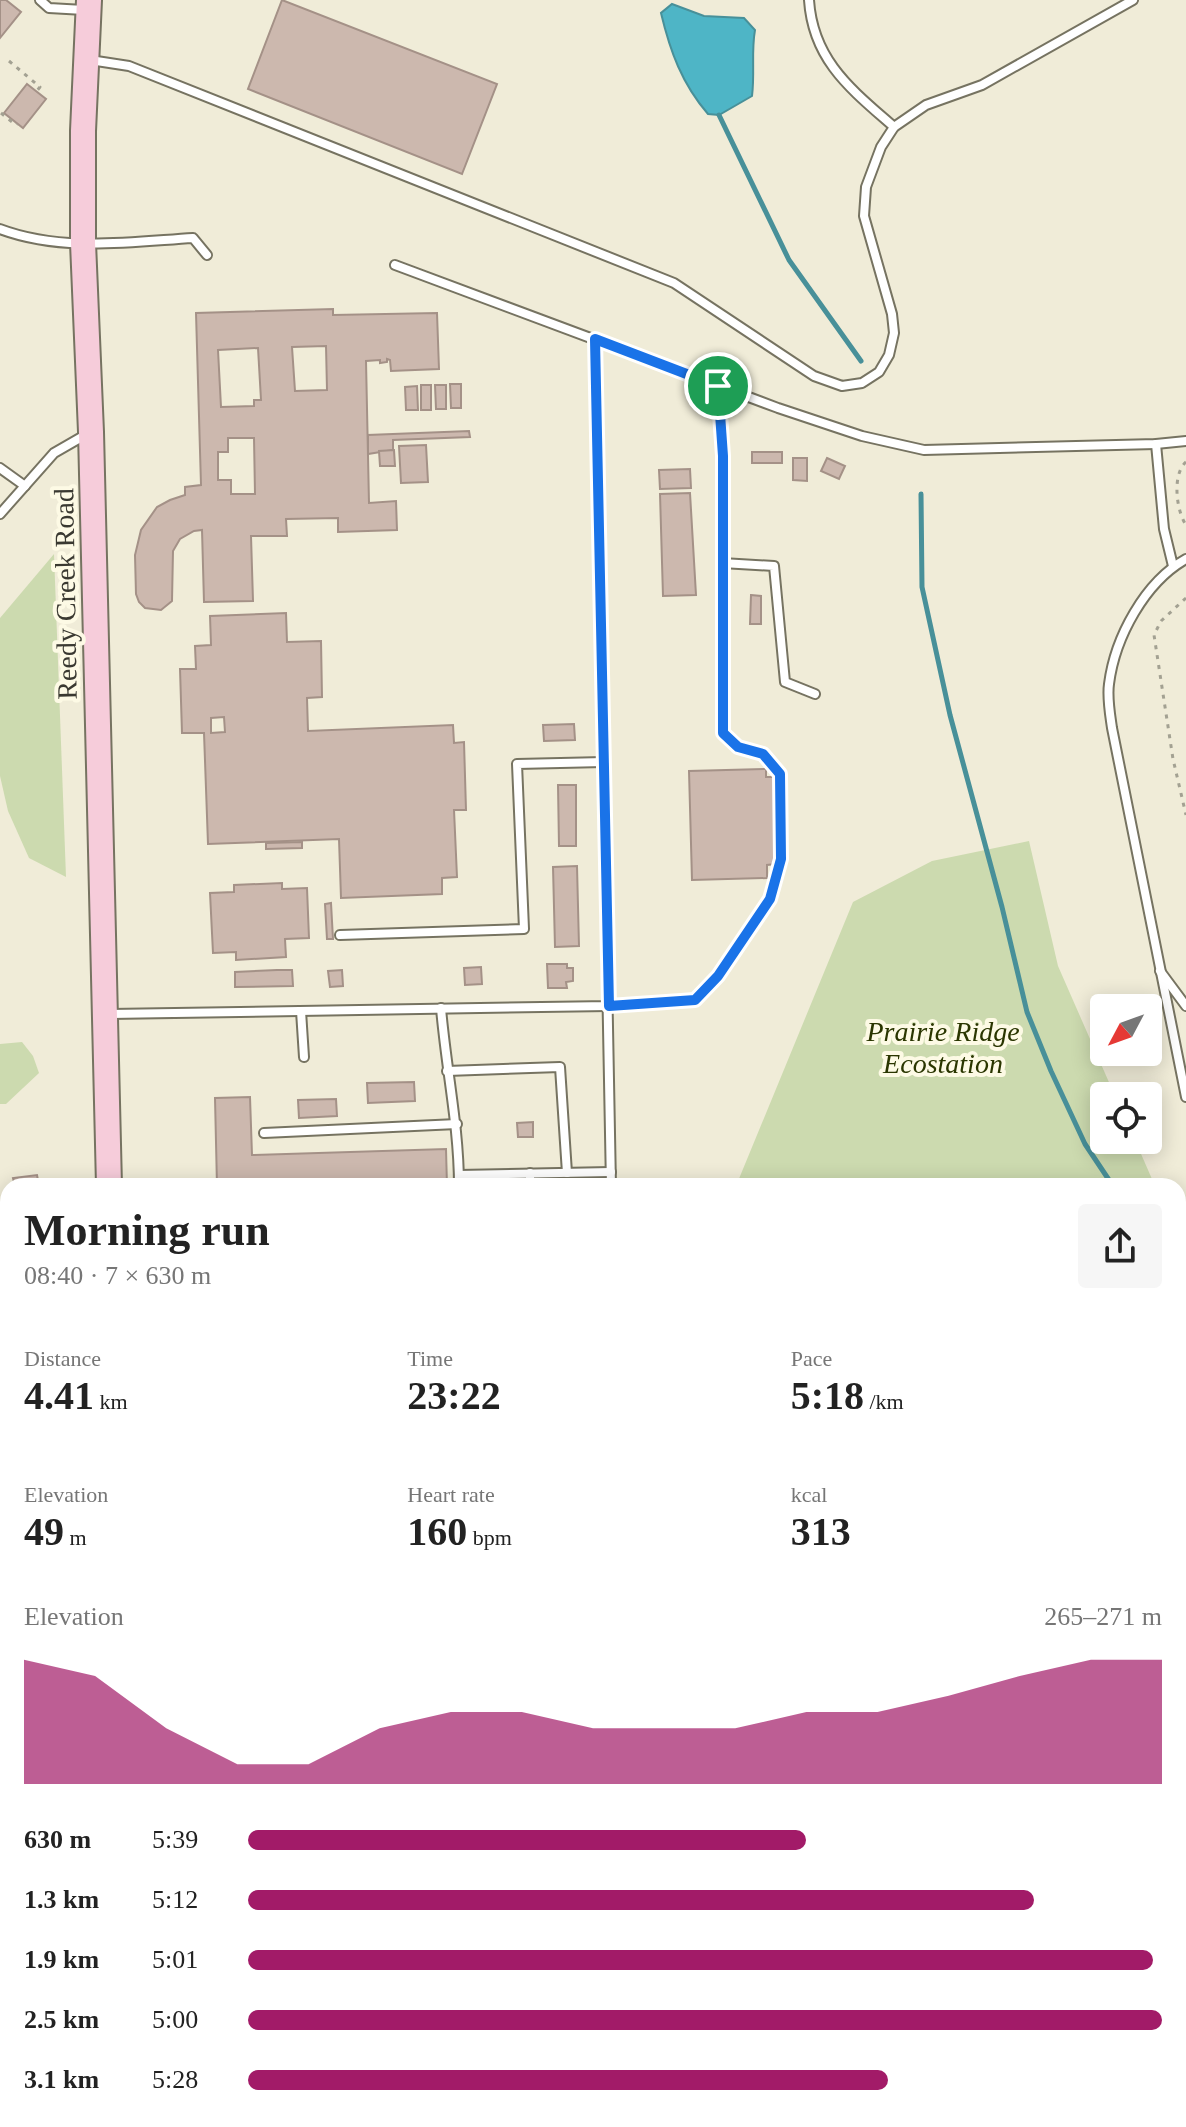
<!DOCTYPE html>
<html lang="en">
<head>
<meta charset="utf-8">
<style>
  body { margin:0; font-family:"Times New Roman",serif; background:#f6f6f6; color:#222; height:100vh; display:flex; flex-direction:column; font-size:30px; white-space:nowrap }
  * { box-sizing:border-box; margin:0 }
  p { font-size:26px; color:#767676 }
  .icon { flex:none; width:44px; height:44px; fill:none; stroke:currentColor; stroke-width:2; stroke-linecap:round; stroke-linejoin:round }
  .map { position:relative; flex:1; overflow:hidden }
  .details { position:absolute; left:0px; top:1178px; width:1186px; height:950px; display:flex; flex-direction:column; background:#fff; border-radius:24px 24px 0 0; box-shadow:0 4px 20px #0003 }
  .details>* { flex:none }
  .needle { width:52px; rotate:229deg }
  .fabs { position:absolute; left:1090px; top:994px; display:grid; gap:16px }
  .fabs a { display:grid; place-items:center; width:72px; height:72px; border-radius:8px; background:#fff; box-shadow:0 4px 20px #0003; font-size:40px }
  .pin { position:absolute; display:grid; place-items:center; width:68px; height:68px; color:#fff; margin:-34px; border:4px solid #fff; border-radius:50%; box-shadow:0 2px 8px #0007 }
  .round { display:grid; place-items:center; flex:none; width:84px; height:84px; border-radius:8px; background:#f6f6f6 }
  .head { display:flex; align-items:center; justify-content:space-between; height:136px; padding:0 24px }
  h1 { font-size:44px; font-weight:700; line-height:60px }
  .figures { display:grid; grid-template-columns:repeat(3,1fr); gap:12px; height:136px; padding:8px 24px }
  .figures div { display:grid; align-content:center }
  .figures b { font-size:40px; font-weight:700 }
  .figures small { font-size:22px; font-weight:400 }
  .figures p { font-size:22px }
  .chart { height:224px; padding:16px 24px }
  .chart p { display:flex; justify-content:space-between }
  .chart svg { width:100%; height:144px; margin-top:8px; fill:#a21b68; opacity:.7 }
  ul { padding:0 24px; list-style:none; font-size:26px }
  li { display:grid; grid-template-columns:128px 96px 1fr; align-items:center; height:60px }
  li i { height:20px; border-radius:10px; background:#a21b68 }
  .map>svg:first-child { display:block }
</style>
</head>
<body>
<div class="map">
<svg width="1186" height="2127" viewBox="0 0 1186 2127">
  <rect width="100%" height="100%" fill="#f0ecd8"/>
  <g fill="#ccdaaf">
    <path d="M54 554 66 877 29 858 8 811 0 776V618Z"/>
    <path d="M1029 841 1058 966 1115 1096H1104V1140H1135L1155 1186H736L853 902 932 861Z"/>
    <path d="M22 1042 33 1056 39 1073 6 1104H0V1044Z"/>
    <path d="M1178 1238 1186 1256V2127H506V2120H1178Z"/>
  </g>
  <path fill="#4eb5c6" stroke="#489099" stroke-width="2" d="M672 4 704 16 744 18 755 30C751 52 755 73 752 96L719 115 708 114C682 84 670 51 661 13Z"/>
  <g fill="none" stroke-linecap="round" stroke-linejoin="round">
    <g stroke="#489099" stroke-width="5">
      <path d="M719 115 789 260 861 361"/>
      <path d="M921 494 922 587 950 715 1002 907 1027 1012 1051 1071 1085 1144 1113 1186"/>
    </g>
  </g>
  <g fill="#ccb8ae" stroke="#a49187" stroke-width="2" fill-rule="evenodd">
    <path d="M0 0H6L21 12 0 38Z"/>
    <path d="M282 0 497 84 462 174 248 89Z"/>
    <path d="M27 84 46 99 23 128 4 113Z"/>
    <path d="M333 309V315L437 313 439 369 391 371 390 360 387 359V362L380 363V360L366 361 369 503 396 501 397 530 338 532V518L286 519 287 536H251L253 601 204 602 202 530 194 531 180 539 173 551 172 601 161 610 145 608 139 602 136 594 135 555 141 530 157 507 170 500 185 495V487L201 485 196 313ZM326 346 327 390 295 391 292 347ZM258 348 261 400H254V406L221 407 218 350ZM228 438H254L255 494H231V480H218V452H228Z"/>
    <path d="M450 384H461V408H451Z"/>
    <rect x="421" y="385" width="10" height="25"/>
    <path d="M435 385H446V409H436Z"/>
    <path d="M417 386 418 410H406L405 387Z"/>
    <path d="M469 431 470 437 393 440V450L368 454V435Z"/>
    <path d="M426 445 428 482 401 483 399 446Z"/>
    <path d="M394 450 395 466H380L379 451Z"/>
    <rect x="752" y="452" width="30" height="11"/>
    <path d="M793 458H807V481L793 480Z"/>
    <path d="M827 458 845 466 839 479 821 471Z"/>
    <path d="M690 469 691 488 660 489 659 470Z"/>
    <path d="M690 493 696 595 663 596 660 494Z"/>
    <path d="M751 595 761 596V624H750Z"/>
    <path d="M286 613 287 642 321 641 322 697 307 698 308 731 453 725 454 743 464 742 466 810H454L457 877 442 878V894L341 898 339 839 208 844 204 733H182L180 669H196L195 646 211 645 210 616ZM224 717 225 732 211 733V718Z"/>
    <path d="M574 724 575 740 544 741 543 725Z"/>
    <path d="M766 769V777H774L776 864 767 865V878L692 880 689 771Z"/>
    <path d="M558 785H576V846H559Z"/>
    <path d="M302 842V848L266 849V843Z"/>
    <path d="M577 866 579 946 555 947 553 867Z"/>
    <path d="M282 883V889L307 888 309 938 285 939 286 957 236 960V952L213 953 210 893 234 892V885Z"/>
    <path d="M331 903 333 939H327L325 904Z"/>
    <path d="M547 964H567V968H573V981L566 982 567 988H548Z"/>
    <path d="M481 967 482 984 465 985 464 968Z"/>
    <path d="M277 970H292L293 986 235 987V972Z"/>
    <path d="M342 970 343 986 330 987 328 971Z"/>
    <path d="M414 1082 415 1101 368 1103 367 1083Z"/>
    <path d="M250 1097 252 1155 446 1149 447 1186H217L215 1098Z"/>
    <path d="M336 1099 337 1116 299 1118 298 1100Z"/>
    <path d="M533 1122V1137H518L517 1123Z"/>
    <path d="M37 1175 39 1186H15L13 1178Z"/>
  </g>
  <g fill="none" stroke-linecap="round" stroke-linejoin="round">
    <g stroke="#767361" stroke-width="12">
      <g id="lane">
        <path d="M40 0 49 8 84 10"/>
        <path d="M809 0C813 61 852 90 894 127"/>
        <path d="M90 60 129 66 674 283 814 376 842 386 862 383 879 372 889 355 894 333 892 314 864 216 866 187 881 147 894 127 926 105 982 85 1133 0"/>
        <path d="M0 229C61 252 129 242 193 238L207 255"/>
        <path d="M395 265 778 408 862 436 924 450 1156 444 1186 441"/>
        <path d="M595 339 611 1186"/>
        <path d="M1156 444 1164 529 1173 566"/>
        <path d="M0 468 25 486"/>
        <path d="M0 514 54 453 87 434"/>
        <path d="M1186 559C1145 582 1115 637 1109 684 1107 698 1110 714 1112 728L1186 1097"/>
        <path d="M722 563 774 566 785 682 815 694"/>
        <path d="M340 935 524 929 517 764 604 762"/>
        <path d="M1160 971 1186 1006"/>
        <path d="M441 1008C446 1068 459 1126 459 1186"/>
        <path d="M301 1011 304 1057"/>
        <path d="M110 1014 609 1006 695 1000 718 976 770 899 781 859 780 774 763 754 738 747 723 733V456L718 386"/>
        <path d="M447 1071 560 1067 567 1173"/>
        <path d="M264 1133 457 1124"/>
        <path d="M530 1173V1186"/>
        <path d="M459 1175 611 1172"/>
        <path d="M0 1312 8 1311"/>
        <path d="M0 1580 8 1579"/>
      </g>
    </g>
    <g stroke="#767361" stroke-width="28">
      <g id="secondary">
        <path d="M89 0 83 131V243L91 432 109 1186"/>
        <path d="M1178 1315 1186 1314"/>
        <path d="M163 2120 165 2127"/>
      </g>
    </g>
    <g stroke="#a3a192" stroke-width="3" stroke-dasharray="4 6" stroke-linecap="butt">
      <path d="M9 61 40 87 36 92"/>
      <path d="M1 113 16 125 17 124"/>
      <path d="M1186 462C1172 474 1176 510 1186 525"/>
      <path d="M1186 598 1161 621 1154 635 1173 759 1186 815"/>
      <path d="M0 2062 8 2056"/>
      <path d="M194 2120 195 2127"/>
    </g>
    <use href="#lane" stroke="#fff" stroke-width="8"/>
    <use href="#secondary" stroke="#f6ccda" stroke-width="24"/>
  </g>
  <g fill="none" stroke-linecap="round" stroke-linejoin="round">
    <g stroke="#fff" stroke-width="16">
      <path id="route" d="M595 339 718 386 723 456V733L738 747 763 754 780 774 781 859 770 899 718 976 695 1000 609 1006Z"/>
    </g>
    <use href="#route" stroke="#1a73e8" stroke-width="10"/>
  </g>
  <g text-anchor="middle" stroke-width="8" stroke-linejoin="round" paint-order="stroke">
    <g font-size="28" fill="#3a3931" stroke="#fdfae5">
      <text transform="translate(65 594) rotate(-91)" y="10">Reedy Creek Road</text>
    </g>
    <g font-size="28" font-style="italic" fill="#2a3600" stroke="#fdfae5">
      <text x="943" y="1041">Prairie Ridge<tspan x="943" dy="32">Ecostation</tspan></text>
    </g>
  </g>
</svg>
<div class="fabs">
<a><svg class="needle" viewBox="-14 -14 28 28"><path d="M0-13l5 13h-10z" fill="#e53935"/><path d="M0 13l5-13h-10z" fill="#767676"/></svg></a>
<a><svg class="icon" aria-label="locate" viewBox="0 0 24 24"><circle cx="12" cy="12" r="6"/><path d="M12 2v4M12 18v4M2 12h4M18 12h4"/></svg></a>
</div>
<div class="pin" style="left:718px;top:386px;background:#1e9e55"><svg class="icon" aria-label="arrive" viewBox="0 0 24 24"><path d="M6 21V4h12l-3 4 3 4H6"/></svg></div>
<section class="details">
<div class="head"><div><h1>Morning run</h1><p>08:40 · 7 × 630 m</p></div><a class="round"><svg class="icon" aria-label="share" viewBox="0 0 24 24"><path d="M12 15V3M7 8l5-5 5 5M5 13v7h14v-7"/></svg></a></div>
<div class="figures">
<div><p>Distance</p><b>4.41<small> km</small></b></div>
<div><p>Time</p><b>23:22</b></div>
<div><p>Pace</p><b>5:18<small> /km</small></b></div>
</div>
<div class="figures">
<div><p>Elevation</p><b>49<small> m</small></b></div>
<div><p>Heart rate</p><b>160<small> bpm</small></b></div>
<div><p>kcal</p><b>313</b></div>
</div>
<div class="chart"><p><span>Elevation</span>265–271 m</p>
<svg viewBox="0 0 160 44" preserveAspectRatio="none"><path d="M0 44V6L10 11L20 27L30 38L40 38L50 27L60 22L70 22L80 27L90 27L100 27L110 22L120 22L130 17L140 11L150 6L160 6V44z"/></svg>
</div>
<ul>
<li><b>630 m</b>5:39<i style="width:61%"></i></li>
<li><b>1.3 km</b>5:12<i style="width:86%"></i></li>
<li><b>1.9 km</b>5:01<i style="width:99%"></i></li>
<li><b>2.5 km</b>5:00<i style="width:100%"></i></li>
<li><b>3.1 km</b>5:28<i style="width:70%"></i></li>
</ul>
</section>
</div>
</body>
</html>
